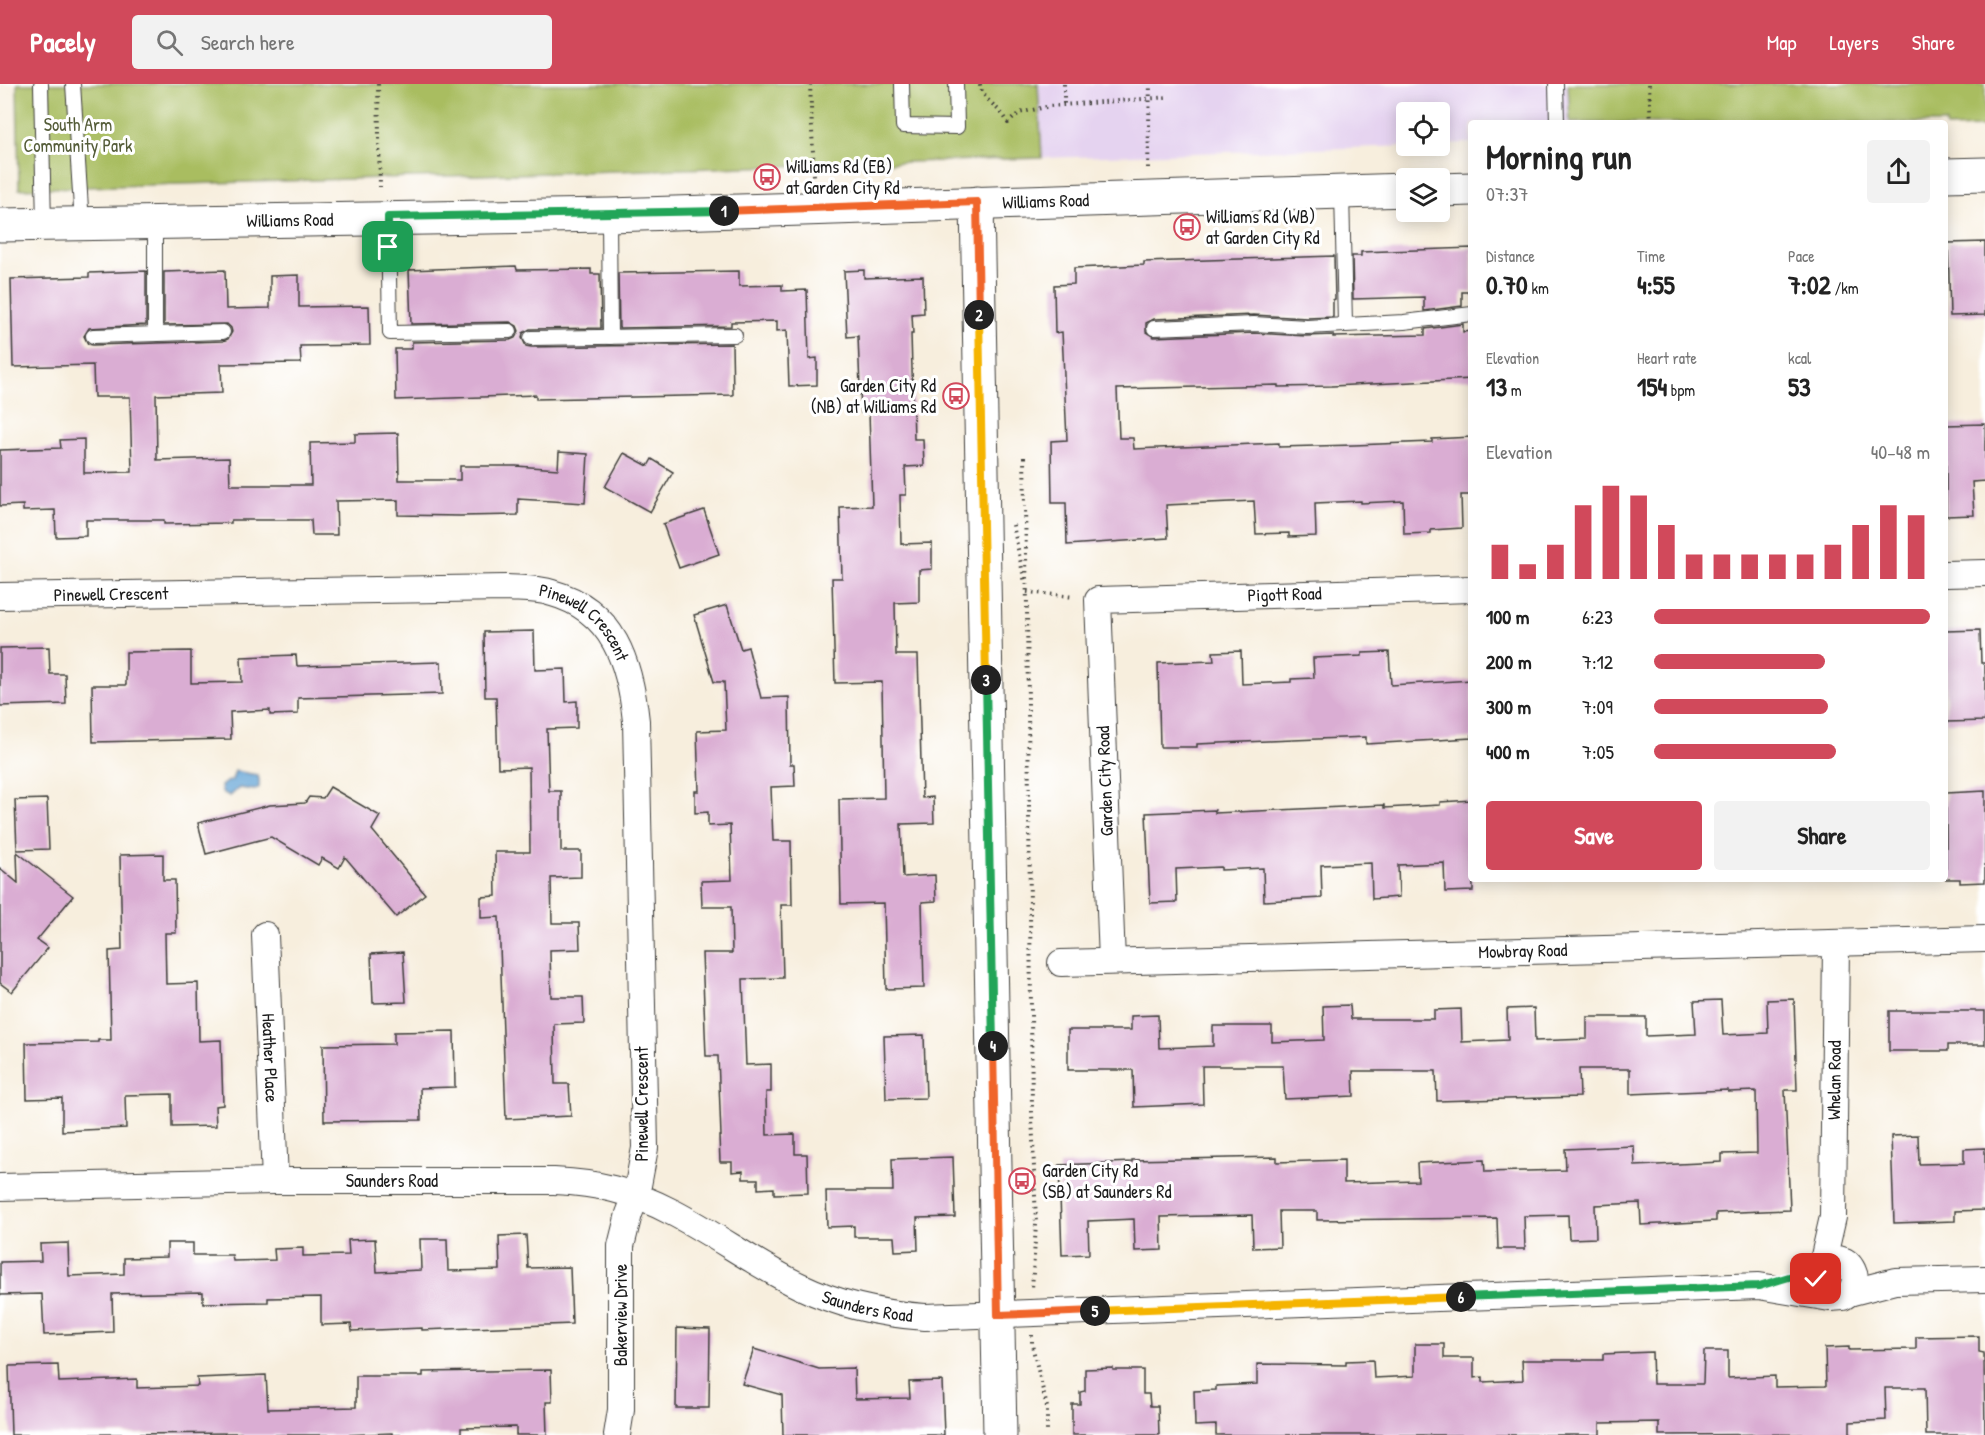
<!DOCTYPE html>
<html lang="en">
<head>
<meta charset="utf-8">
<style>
  body { margin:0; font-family:"Patrick Hand",sans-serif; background:#f2f2f2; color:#222; height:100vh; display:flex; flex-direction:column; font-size:22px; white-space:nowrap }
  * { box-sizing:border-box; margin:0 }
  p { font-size:20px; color:#767676 }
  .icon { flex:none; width:33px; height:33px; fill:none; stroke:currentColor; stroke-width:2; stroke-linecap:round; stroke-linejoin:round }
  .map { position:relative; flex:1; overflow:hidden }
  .details { position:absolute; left:1468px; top:36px; width:480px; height:762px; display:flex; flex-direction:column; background:#fff; border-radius:6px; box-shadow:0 3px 15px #0003 }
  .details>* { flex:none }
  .buttons { position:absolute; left:1396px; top:18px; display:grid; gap:12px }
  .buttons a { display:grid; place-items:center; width:54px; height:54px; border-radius:6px; background:#fff; box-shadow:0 3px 15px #0003; font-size:30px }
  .pin { position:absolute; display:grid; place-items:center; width:51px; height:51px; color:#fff; margin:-26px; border-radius:12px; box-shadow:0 3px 9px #0006 }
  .km { position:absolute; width:30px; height:30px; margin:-15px; border-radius:50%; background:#222; color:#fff; font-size:16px; line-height:30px; text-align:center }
  .round { display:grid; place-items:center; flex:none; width:63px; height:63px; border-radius:6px; background:#f2f2f2 }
  .head { display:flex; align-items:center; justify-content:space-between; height:102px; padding:0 18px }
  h1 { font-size:33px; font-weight:800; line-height:45px }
  .figures { display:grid; grid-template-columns:repeat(3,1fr); gap:9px; height:102px; padding:6px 18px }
  .figures div { display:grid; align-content:center }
  .figures b { font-size:26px; font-weight:800 }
  .figures small { font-size:16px; font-weight:400 }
  .figures p { font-size:16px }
  .chart { height:168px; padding:12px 18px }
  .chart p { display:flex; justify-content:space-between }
  .chart svg { width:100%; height:108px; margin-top:6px; stroke:#d1495b; stroke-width:6 }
  .button { display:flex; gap:12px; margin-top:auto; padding:12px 18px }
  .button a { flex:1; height:69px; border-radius:6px; background:#d1495b; color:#fff; font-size:24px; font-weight:800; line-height:69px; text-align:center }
  .button a+a { background:#f2f2f2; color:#222 }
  ul { padding:0 18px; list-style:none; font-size:20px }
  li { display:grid; grid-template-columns:96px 72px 1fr; align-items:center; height:45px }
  li i { height:15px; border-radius:8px; background:#d1495b }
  header { display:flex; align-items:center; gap:36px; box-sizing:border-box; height:84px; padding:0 30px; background:#d1495b; color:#fff }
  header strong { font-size:28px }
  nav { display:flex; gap:33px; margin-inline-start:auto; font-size:21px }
  .search { width:420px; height:54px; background:#f2f2f2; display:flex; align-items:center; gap:15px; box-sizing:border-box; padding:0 21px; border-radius:6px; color:#767676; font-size:22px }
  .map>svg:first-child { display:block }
</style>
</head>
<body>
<header>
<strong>Pacely</strong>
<div class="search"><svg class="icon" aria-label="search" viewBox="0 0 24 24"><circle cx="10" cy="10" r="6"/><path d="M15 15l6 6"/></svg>Search here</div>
<nav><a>Map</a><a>Layers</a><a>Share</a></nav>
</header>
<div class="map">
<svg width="1985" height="1351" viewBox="0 0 1985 1351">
  <rect width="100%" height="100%" fill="#fff"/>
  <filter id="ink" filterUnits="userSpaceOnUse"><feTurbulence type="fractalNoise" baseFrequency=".0167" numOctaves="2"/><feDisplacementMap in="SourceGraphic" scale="12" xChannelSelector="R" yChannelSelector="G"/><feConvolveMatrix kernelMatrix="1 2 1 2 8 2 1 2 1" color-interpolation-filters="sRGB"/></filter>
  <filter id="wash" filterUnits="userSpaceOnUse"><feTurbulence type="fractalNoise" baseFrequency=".008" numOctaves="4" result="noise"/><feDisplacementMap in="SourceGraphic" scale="24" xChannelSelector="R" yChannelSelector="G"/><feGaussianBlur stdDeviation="1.35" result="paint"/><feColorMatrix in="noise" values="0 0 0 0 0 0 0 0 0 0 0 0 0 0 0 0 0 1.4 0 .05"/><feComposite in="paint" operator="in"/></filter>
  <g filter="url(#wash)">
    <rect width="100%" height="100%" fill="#f7eedd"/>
    <path fill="#e5d3f0" d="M1038 0H1568L1570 39H1472L1471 59 1440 60V28H1407V62H1410L1042 74Z"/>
    <g fill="#a9bd61" stroke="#626c3e" stroke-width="1.5">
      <path d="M17 0H1038L1042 74 19 105Z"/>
      <path d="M1568 0H1985V43L1946 44V39H1570Z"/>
    </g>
    <path fill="#64a4d6" stroke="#406079" stroke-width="1.5" d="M235 687 257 691 259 695V703L255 706 239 704 230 712 222 708 221 702 225 699 232 696Z"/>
    <g id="blocks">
      <g fill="#daadd3">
        <path d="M1985 158V231L1950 232 1948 159Z"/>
        <path d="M1472 164V208H1462V222L1424 227V213L1353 215 1352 172H1361V168Z"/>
        <path d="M1334 172 1335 215 1333 216V233L1307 234 1254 231 1154 235 1146 239V248L1154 253 1254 249 1306 252 1333 251V253L1425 251V245L1463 240V248L1472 247V295L1332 302 1278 303V301L1117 305 1119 354H1133L1134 365 1279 359V363L1354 361 1432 358V355L1472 353V411H1461L1462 444 1431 446V449L1404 450 1403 417 1361 419V417L1315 419 1316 452 1289 453V449L1256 450 1254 417 1208 419 1166 421 1168 454 1067 461 1066 419H1052L1051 357 1067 356 1062 248 1055 249 1054 201 1074 200V184L1144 181V178Z"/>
        <path d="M516 182 517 186 591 185V190H600L601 244 530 245 523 249 522 254 526 262 531 263 732 260 733 311 536 315V311L396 316 395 265H412V258L510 256 515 254 519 247 517 242 510 238 411 240 409 186Z"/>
        <path d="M225 186 226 225 270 224V192L299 191V223L369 222 370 261 300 262 301 279 221 280 222 309 156 311 157 376 229 374 230 401H311L310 359 355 358V350L398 349 399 396H460V382H516L558 385 559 368 588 370 585 419 518 415V431L460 432 398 431V416L336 417 337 451H312L311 436H231V439L164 440V436H86V452L56 453 55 426 23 427V421L0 422V366L61 364 60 356 84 355V389L132 388 130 313H94L93 281 13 283 11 195 89 193V189L146 187V241L89 244 84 252 88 260 93 261 223 257 228 255 232 248 231 244 227 240 164 241V188Z"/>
        <path d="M864 186V194L923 192 924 229 912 230 913 250H911L914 355H923L924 382 905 383 906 411H900L901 460 932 459V485L919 486V518L895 519 896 571H918L922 714 933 713 934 739 901 740 903 793 935 791 936 817 922 818 924 904 886 905 884 819 841 820 839 715 884 714 882 598 835 599 832 494H842L840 423 872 422 869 329H861L858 252 847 253 844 187Z"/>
        <path d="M739 187V202L782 201V207L807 206 809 275 817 274V301L789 302 787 246 777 247V237L731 238V242L619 244 618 189Z"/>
        <path d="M1985 340V397L1972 398 1974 431 1946 432V341Z"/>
        <path d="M624 369 648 382 652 375 673 388 650 428 605 403Z"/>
        <path d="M704 426 719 470 679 484 663 440Z"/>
        <path d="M727 521 741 565 748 563 761 614 789 613 790 680H794L795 702 771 703 773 757H791L792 821H781L783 894 743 895 746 981 771 980V1008H766L767 1051 795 1050V1070H807L808 1109 774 1110V1104L758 1105V1095H743V1087L732 1088V1078H720L719 1052H721L718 972H706L702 869H732L731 823H702L701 797 732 796 730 741 708 742V728L695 729V707H699L697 647 726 646 724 598H714L694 531Z"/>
        <path d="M1980 546 1981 579H1985V637L1946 638V547Z"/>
        <path d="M534 547 535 586 565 585 566 618 577 617V644L547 645 549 707H561V767H581V793L551 794 552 839H579L580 865 550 866 551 913H583L584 939 554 940 555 1000H569L571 1032 506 1035 499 833 481 834V813L496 812 495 768H530L529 683 498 684 496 613H485L484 548Z"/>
        <path d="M49 563 50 590H65L66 620 0 622V564Z"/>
        <path d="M191 567V599L242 598 241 573 296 571 297 582 441 578 442 610 298 614V630L270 631V626L230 628 231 655 93 658 92 601H126V568Z"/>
        <path d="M1241 567 1242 600 1291 598V595L1314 594 1313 574 1362 572V569L1389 568 1391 601 1472 596V654L1366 660V653L1197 660V663H1160L1158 579 1214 577 1213 568Z"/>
        <path d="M330 703 380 732 372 746 425 810 396 833 345 773 339 784 322 774 318 781 271 753 206 770 198 739 270 721 305 719 309 713 323 714Z"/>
        <path d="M1985 707V798L1960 799V795H1946V709Z"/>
        <path d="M47 715 49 765 17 766 15 716Z"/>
        <path d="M1472 716 1473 807 1445 808 1444 779 1398 781 1399 813 1372 815 1371 779 1321 781 1322 814 1264 817 1263 784 1221 786V783L1176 785 1177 818 1150 819 1146 729 1215 726V729L1384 721V724L1440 721V718Z"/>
        <path d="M17 768 73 812 37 856 48 864 12 908 0 899V784L18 799Z"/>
        <path d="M163 770V796H175L176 849H165L166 900 198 899 199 957 221 956 223 1021 215 1022 216 1042 172 1043V1010L125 1011 126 1044 62 1047V1014L27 1015 26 959 98 958V956H111L109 867 122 866 120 771Z"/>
        <path d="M403 868 406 918 373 919 371 870Z"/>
        <path d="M1794 915 1797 1006H1785L1790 1126 1716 1129V1137L1641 1141 1640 1119 1595 1121 1596 1154 1569 1155 1568 1131 1524 1132 1525 1165H1498L1497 1134 1317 1136V1127H1279L1280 1163 1253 1164 1252 1131 1161 1133 1162 1166 1135 1167 1134 1135 1088 1137 1089 1170 1062 1171 1059 1081 1132 1078V1076L1277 1073V1078L1344 1076V1099L1418 1097 1417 1079 1484 1076 1485 1088 1566 1086 1565 1065 1634 1062 1635 1082 1722 1078V1070L1757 1069 1756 1007 1728 1008V1006L1630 1010V985H1579L1580 1013 1437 1017 1436 987H1353L1354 1012 1285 1015 1283 982H1202L1203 1020 1134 1023 1133 986H1068V946H1131V932L1158 931 1159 964 1213 962V942H1272V958L1324 956 1323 922 1350 921 1351 935H1434V926L1461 925 1462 958 1508 956 1507 925 1534 924 1535 957 1587 955V933H1646V952L1696 950 1694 917 1721 916 1723 951 1768 949 1767 916Z"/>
        <path d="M1889 927H1985V961H1948V967H1889Z"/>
        <path d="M454 947 455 1003 420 1004 421 1036 324 1037 323 961 394 960V948Z"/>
        <path d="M924 951 926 1014 886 1015 884 952Z"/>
        <path d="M1918 1051 1919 1080 1964 1079V1065L1985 1064V1126L1955 1127V1137L1894 1139 1891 1052Z"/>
        <path d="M953 1073 955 1133 917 1134 918 1166 895 1167 894 1153H854V1142L827 1143 826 1107H893L892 1075Z"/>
        <path d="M526 1151 528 1184 570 1183 572 1240 422 1246V1244L352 1247 351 1240 321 1241V1213L268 1214V1218L203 1219V1208L112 1210 113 1248 44 1251 42 1210 0 1211V1178L41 1177 40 1160 68 1159 69 1192 124 1190V1174L167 1173V1159H193V1171H232L233 1177 275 1176 274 1165 303 1164V1172L349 1171 348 1156 375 1155 377 1188 421 1186 420 1155H447L448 1187 500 1186 499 1152Z"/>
        <path d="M677 1244 710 1245 709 1324H676Z"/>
        <path d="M1979 1252V1268L1984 1269 1985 1351H1926L1925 1304H1885L1886 1336 1850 1338V1350L1659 1351V1338L1600 1339V1351H1216V1341L1195 1342 1194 1307 1216 1306V1302L1257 1300V1280L1346 1281V1277L1373 1276 1374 1294 1415 1292V1260H1444V1274H1474V1294L1483 1293V1298L1523 1296 1522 1276H1603V1270L1652 1268 1653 1300H1703L1704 1267H1728V1294L1775 1292V1303L1826 1302 1825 1264 1849 1263V1266L1916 1265V1253Z"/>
        <path d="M754 1265 819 1285 854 1284 855 1315 910 1314 909 1298 942 1297 944 1351H783L782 1311 742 1300Z"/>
        <path d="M58 1281 59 1298 137 1295V1304L198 1302 197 1294 266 1291 268 1325 356 1323V1292H423V1288L551 1286 552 1318H546L547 1351H516V1343L461 1344V1351H392V1349L343 1351H241V1349L11 1351 9 1282Z"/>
        <path d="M1113 1284V1286H1143V1310H1149L1150 1322H1158L1159 1351H1072V1320H1080V1308L1085 1307V1285Z"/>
      </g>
    </g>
  </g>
  <g filter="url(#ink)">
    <use href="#blocks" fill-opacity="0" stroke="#3d3c39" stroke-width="1.5"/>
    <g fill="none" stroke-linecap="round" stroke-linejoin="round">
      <g stroke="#3d3c39" stroke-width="16">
        <g id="lane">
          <path d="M41 0 44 141"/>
          <path d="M73 0 82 140"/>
          <path d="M902 0 903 42 957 43 956 0"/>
          <path d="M1556 0 1557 39"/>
          <path d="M1342 108 1345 240"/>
          <path d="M609 131 610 253"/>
          <path d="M388 133 390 249 510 247"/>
          <path d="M155 138V250"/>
          <path d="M1154 244 1254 240 1307 243 1404 238 1472 230"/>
          <path d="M93 252 223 248"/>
          <path d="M531 254 735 251"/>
        </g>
      </g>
      <g stroke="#3d3c39" stroke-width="28">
        <g id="street">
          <path d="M1946 490 1985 489"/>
          <path id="s1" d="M0 512 506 504C521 505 538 504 552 509 614 526 630 580 636 637L645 1064 636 1112 629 1130 621 1162V1326L617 1351"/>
          <path id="s2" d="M265 851 275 1097"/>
          <path id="s3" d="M1112 877 1098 516 1472 505"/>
          <path id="s4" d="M1061 879 1985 855"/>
          <path id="s5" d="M0 1103 275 1097H554C574 1098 594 1100 613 1105 679 1121 739 1173 800 1202 839 1221 882 1230 925 1233L1759 1202 1830 1214 1843 1213 1849 1209C1854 1203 1857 1195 1853 1187 1838 1155 1793 1196 1830 1214"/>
          <path id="s6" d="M1822 1181 1833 1133 1836 859"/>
          <path d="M1849 1209 1895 1197 1985 1195"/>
        </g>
      </g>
      <g stroke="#3d3c39" stroke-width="35">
        <g id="secondary">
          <path d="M1946 91 1985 90"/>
          <path d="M1440 106 1472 105"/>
          <path d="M977 119 1000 1351"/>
          <path id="s7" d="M0 141 609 131 1407 106"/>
        </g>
      </g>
      <g stroke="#3d3c39" stroke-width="4" stroke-dasharray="1.5 4.5" stroke-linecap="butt">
        <path d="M378 0 380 103"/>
        <path d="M810 0 814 92"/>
        <path d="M980 0C982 17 1002 24 1008 39L1019 29 1050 22 1170 13"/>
        <path d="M1064 0V20"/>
        <path d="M1649 0 1651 39"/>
        <path d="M1148 84 1150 0"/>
        <path d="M1024 373 1027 522 1032 1028 1036 1140 1032 1205"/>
        <path d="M1013 441 1025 499"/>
        <path d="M1027 508 1074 513"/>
        <path d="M1032 1251V1261L1047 1323V1351"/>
      </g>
      <use href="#lane" stroke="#fff" stroke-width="14"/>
      <use href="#street" stroke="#fff" stroke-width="26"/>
      <use href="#secondary" stroke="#fff" stroke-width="33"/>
    </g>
  </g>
  <g fill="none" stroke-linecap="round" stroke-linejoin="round" filter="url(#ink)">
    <g stroke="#fff" stroke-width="12">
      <path id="split-1" d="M388 163V133L724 127"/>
    </g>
    <g stroke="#fff" stroke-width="12">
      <path id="split-2" d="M724 127 977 118 979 231"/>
    </g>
    <g stroke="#fff" stroke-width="12">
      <path id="split-3" d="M979 231 986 596"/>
    </g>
    <g stroke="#fff" stroke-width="12">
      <path id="split-4" d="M986 596 993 962"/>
    </g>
    <g stroke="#fff" stroke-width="12">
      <path id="split-5" d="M993 962 998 1231 1095 1227"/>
    </g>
    <g stroke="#fff" stroke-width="12">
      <path id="split-6" d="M1095 1227 1461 1213"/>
    </g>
    <g stroke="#fff" stroke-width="12">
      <path id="split-7" d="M1461 1213 1759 1202 1819 1184 1816 1195"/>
    </g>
    <use href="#split-1" stroke="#22a559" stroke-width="8"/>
    <use href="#split-2" stroke="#f0652b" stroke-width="8"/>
    <use href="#split-3" stroke="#f5b400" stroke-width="8"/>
    <use href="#split-4" stroke="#22a559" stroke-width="8"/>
    <use href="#split-5" stroke="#f0652b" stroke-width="8"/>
    <use href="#split-6" stroke="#f5b400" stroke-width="8"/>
    <use href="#split-7" stroke="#22a559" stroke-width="8"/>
  </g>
  <defs>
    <g id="bus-ring" transform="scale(1.35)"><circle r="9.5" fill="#fff" stroke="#d1495b" stroke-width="1.5"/><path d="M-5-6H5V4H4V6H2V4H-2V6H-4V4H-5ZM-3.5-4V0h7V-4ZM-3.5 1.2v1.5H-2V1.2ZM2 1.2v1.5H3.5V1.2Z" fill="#d1495b"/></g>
  </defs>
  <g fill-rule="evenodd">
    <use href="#bus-ring" x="767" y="93"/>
    <use href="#bus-ring" x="1187" y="143"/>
    <use href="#bus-ring" x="956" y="312"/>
    <use href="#bus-ring" x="1022" y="1097"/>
  </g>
  <g text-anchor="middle" stroke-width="6" stroke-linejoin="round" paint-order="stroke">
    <g font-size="18" fill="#545c38" stroke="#fff">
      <text x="78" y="47">South Arm<tspan x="78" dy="21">Community Park</tspan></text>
    </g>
    <g font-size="18" fill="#1c1c1c" stroke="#fff" text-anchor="start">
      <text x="786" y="89">Williams Rd (EB)<tspan x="786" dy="21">at Garden City Rd</tspan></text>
      <text x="1206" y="139">Williams Rd (WB)<tspan x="1206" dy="21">at Garden City Rd</tspan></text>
      <text x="936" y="308" text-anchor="end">Garden City Rd<tspan x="936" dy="21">(NB) at Williams Rd</tspan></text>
      <text x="1042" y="1093">Garden City Rd<tspan x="1042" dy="21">(SB) at Saunders Rd</tspan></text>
    </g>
    <g font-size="18" fill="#1c1c1c" stroke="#fff">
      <text dy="6" stroke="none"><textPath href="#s7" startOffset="1046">Williams Road</textPath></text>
      <text dy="6" stroke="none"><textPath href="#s7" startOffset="290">Williams Road</textPath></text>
      <text dy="6" stroke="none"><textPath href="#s1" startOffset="111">Pinewell Crescent</textPath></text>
      <text dy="6" stroke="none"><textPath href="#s3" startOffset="548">Pigott Road</textPath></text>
      <text dy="6" stroke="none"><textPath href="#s1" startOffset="597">Pinewell Crescent</textPath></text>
      <text transform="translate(1105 697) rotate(-92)" y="6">Garden City Road</text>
      <text dy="6" stroke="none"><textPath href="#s4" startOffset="462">Mowbray Road</textPath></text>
      <text dy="6" stroke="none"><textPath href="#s2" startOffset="123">Heather Place</textPath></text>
      <text dy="6" stroke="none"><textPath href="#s6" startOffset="186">Whelan Road</textPath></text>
      <text transform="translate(642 1020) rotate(-90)" y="6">Pinewell Crescent</text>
      <text dy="6" stroke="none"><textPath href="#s5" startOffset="392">Saunders Road</textPath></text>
      <text dy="6" stroke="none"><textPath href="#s5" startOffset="896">Saunders Road</textPath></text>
      <text transform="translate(621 1231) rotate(-90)" y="6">Bakerview Drive</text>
    </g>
  </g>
</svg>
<div class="buttons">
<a><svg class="icon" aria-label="locate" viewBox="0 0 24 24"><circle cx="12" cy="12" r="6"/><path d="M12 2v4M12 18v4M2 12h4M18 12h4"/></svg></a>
<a><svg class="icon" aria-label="layers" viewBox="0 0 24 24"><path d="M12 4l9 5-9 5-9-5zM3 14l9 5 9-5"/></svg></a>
</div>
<div class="pin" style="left:388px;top:163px;background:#1e9e55"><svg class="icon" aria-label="arrive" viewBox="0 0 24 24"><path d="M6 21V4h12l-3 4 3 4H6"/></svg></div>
<div class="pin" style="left:1816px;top:1195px;background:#d93025"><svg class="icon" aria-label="check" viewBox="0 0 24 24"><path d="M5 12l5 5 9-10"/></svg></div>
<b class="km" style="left:724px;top:127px">1</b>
<b class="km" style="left:979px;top:231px">2</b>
<b class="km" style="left:986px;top:596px">3</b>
<b class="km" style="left:993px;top:962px">4</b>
<b class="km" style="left:1095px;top:1227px">5</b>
<b class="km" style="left:1461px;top:1213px">6</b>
<section class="details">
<div class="head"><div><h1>Morning run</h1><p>07:37</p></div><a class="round"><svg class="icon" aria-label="share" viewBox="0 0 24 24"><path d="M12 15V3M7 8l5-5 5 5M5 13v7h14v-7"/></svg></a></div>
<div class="figures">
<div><p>Distance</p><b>0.70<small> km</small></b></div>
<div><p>Time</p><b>4:55</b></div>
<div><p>Pace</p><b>7:02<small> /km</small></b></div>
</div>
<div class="figures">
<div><p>Elevation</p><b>13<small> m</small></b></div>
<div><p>Heart rate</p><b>154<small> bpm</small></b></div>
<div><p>kcal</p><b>53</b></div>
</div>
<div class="chart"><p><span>Elevation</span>40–48 m</p>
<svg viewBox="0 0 160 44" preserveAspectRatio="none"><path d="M5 44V30M15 44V38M25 44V30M35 44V14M45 44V6M55 44V10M65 44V22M75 44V34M85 44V34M95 44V34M105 44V34M115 44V34M125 44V30M135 44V22M145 44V14M155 44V18"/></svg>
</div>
<ul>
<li><b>100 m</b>6:23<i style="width:100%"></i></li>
<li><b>200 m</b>7:12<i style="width:62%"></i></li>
<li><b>300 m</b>7:09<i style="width:63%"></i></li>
<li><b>400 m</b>7:05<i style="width:66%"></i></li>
</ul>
<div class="button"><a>Save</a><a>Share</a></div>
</section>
</div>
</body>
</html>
